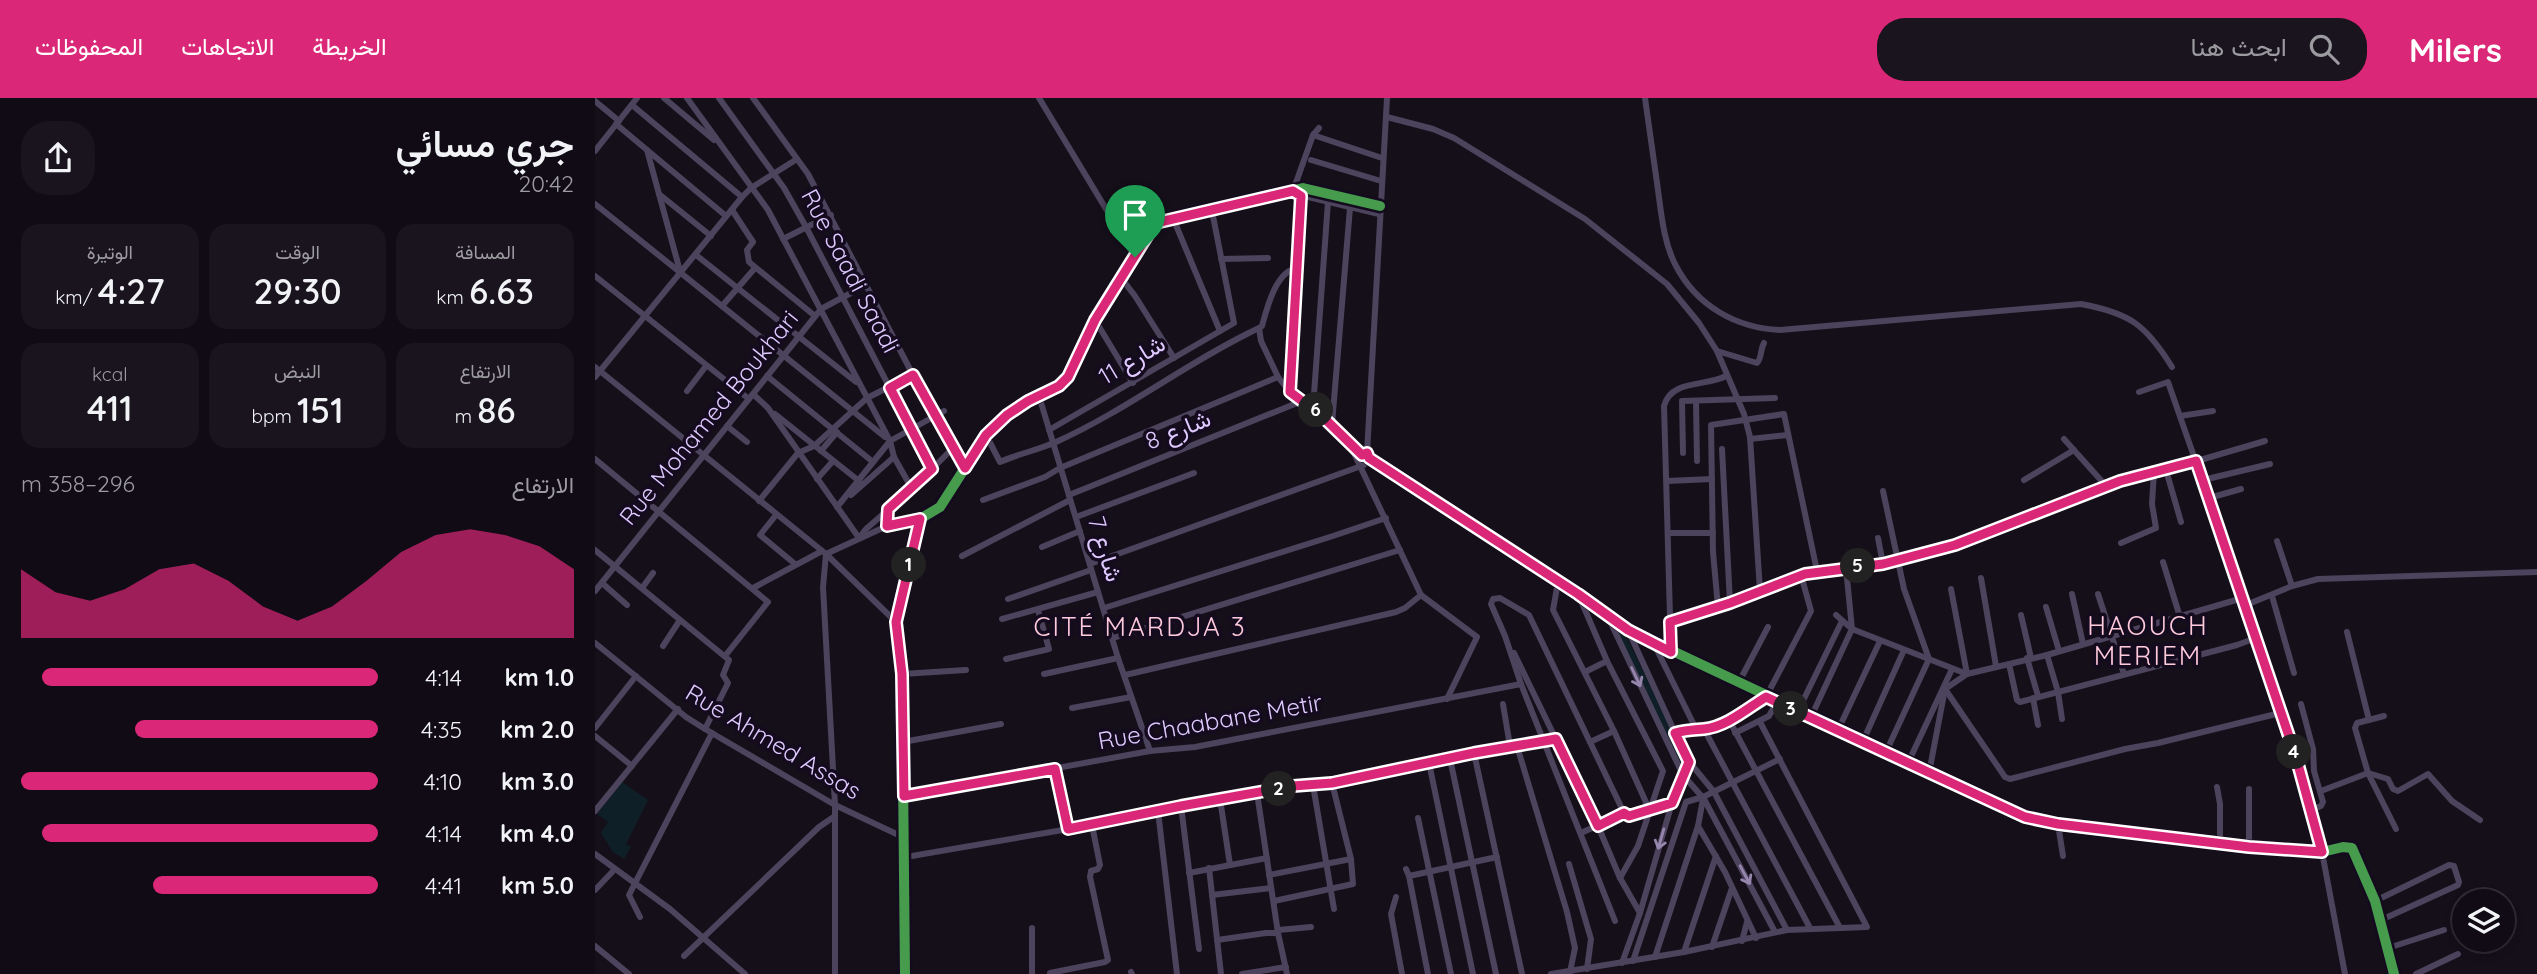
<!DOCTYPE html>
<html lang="ar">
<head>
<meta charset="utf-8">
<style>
  body { margin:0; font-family:Quicksand,Vazirmatn,sans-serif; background:#19141d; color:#f1f3f6; direction:rtl; height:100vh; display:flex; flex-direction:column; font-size:26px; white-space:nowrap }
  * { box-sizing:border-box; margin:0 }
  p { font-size:23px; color:#9c9ba0 }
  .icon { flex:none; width:38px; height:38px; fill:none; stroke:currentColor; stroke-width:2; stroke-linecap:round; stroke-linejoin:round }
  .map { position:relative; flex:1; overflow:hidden; direction:ltr }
  .panel { display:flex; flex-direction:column; background:#100b14; width:595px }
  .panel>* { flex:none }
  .buttons { position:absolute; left:1857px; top:791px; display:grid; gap:14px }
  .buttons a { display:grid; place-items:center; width:63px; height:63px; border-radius:50%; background:#100b14; box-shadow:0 4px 10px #0003,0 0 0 2px #302b34; font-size:35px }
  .pin { position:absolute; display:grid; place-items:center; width:60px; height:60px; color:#fff; margin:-72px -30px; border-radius:50% 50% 50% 0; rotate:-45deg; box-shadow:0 0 7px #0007 }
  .pin .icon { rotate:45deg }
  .km { position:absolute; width:35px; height:35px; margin:-18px; border-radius:50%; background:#222; color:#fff; font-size:19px; line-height:35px; text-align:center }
  .round { display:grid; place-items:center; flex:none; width:74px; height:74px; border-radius:28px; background:#19141d }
  .overview { display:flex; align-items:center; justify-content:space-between; height:119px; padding:0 21px }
  h1 { font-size:38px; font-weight:600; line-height:52px }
  .metrics { display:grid; grid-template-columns:repeat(3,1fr); gap:10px; height:119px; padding:7px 21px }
  .metrics div { display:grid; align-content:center; border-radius:18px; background:#19141d; text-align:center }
  .metrics b { font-size:35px; font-weight:600 }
  .metrics small { font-size:19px; font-weight:400 }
  .metrics p { font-size:19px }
  .chart { height:196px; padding:14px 21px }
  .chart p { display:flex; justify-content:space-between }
  .chart svg { width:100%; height:126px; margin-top:7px; fill:#db2777; opacity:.7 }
  ul { padding:0 21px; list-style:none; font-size:23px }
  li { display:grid; grid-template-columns:112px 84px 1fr; align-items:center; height:52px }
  li i { height:18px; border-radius:9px; background:#db2777 }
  header { display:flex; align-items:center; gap:42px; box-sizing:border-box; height:98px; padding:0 35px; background:#db2777; color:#fff }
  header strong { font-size:33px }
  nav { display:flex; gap:38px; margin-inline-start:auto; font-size:24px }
  .search { width:490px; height:63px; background:#19141d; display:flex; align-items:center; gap:18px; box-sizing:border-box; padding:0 24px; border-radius:28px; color:#9c9ba0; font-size:26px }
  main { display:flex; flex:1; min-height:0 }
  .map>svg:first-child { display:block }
</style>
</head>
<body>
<header>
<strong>Milers</strong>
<div class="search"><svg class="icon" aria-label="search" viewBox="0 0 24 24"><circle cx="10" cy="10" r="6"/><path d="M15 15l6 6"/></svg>ابحث هنا</div>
<nav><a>الخريطة</a><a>الاتجاهات</a><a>المحفوظات</a></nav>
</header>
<main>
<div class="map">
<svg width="1942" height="876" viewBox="0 0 1942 876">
  <rect width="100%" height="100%" fill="#150f1a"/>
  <g fill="#0f1f27">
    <path d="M1021 533 1027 535 1033 542 1090 661 1091 667 1087 670Z"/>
    <path d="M27 684 53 702 31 746 36 749 29 761 18 754 6 735 13 724 2 716Z"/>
  </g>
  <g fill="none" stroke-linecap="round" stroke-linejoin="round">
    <g stroke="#4c435c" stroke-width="6">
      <path d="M69 0 119 42"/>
      <path d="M92 0 173 112 295 343 299 359 317 391"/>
      <path d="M124 0 189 90 211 129 337 371"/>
      <path d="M158 0 213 76 318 277 370 370"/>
      <path d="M444 0 540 159"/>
      <path d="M1050 0C1054 28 1058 57 1062 85 1066 112 1068 144 1081 168 1102 208 1141 230 1185 232L1486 206C1535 215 1551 227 1577 269"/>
      <path d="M0 3 24 23"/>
      <path d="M37 7 147 99"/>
      <path d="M792 19 838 31 859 40 990 121 1072 186 1104 225 1122 253 1149 316 1155 339 1165 493"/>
      <path d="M21 26 52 52 85 173"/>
      <path d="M718 37 787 60"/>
      <path d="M52 52 131 118"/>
      <path d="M0 53 42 0"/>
      <path d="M716 62 786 83"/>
      <path d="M698 93 718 37 724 30"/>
      <path d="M64 96 116 138"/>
      <path d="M705 97 784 116"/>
      <path d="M706 98 703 170C681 172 672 210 667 228L664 230 666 243 683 279 695 294 727 318 767 357"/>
      <path d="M0 106 290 339"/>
      <path d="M137 112 158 144 152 152 154 164 220 218"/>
      <path d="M578 120 625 233"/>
      <path d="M188 141 236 117"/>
      <path d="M101 157 261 284"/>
      <path d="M626 161 673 160"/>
      <path d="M0 178 154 301"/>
      <path d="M527 181 540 198 579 260"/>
      <path d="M127 208 160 170"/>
      <path d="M500 222 538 285"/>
      <path d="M1122 253 1162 265C1167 260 1165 252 1169 245"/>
      <path d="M0 269 231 456 301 524"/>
      <path d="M172 278 278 364"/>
      <path d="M0 279 147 99 156 90 202 61"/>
      <path d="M92 293 111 268"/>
      <path d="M695 294 703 170"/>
      <path d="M1544 294 1573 284 1649 502"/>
      <path d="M158 296 173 310 264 440 271 431 317 391 358 350"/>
      <path d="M444 298 523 560 555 653"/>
      <path d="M1101 303 1102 363"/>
      <path d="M718 310 733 104"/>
      <path d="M180 316 264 383"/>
      <path d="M1585 318 1618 313"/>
      <path d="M737 326 755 110"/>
      <path d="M132 328 152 344"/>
      <path d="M454 332 639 225 617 113"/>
      <path d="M391 337 405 364C423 356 443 352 461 344 532 312 594 263 664 230"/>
      <path d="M1155 341 1193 337"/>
      <path d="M1469 341 1512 389"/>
      <path d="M757 351 826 497 882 539 852 601"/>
      <path d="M1127 351 1135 505"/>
      <path d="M226 353 242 334"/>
      <path d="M772 355 792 0"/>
      <path d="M1088 355 1087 303 1180 300"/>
      <path d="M774 360 983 496 1033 532 1424 716 1463 726 1654 749 1727 754 1748 749 1757 750 1780 803 1799 876"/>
      <path d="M0 361 173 504 130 558"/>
      <path d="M1571 372 1586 424"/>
      <path d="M222 381 238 363"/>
      <path d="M1429 382 1479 352"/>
      <path d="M1608 382 1675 366"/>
      <path d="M1072 383 1117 381"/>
      <path d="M1288 393 1309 491 1334 561 1291 654"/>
      <path d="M256 397 299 359"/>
      <path d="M474 397 707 303"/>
      <path d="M1614 400 1646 391"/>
      <path d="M388 402 450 379 465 370 683 279"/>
      <path d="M164 403 203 355 219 348 272 300 318 277"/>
      <path d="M242 409 295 343 349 313"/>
      <path d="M181 417 165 437 200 466"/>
      <path d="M481 419 599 375"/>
      <path d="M1073 435H1118"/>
      <path d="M1283 440 1288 466"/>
      <path d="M1682 443 1697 488"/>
      <path d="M1526 445 1561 430 1557 406 1559 373"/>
      <path d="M447 449 485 433"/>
      <path d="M0 452 134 562 128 577 133 585 110 631"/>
      <path d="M367 458 475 402"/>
      <path d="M1568 464 1585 519"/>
      <path d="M495 466 769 367"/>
      <path d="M1386 480 1401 568"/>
      <path d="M963 484 958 512 1019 633 1054 711"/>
      <path d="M7 485 32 507"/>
      <path d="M47 490 58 475"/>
      <path d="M158 490 227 453"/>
      <path d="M1356 491 1372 576 1452 557 1648 500"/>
      <path d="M0 493 226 211 271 187"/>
      <path d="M1477 496 1488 546"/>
      <path d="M1503 496 1529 576"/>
      <path d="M984 498 1012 563 1068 673 1043 748 1025 780"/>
      <path d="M1677 498 1699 575"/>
      <path d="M413 501 496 472"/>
      <path d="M1123 509 1118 454 1116 327 1189 316 1222 473"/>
      <path d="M1451 509 1464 553"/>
      <path d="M509 510 738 438 791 420"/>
      <path d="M1241 517 1257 531 1372 576 1350 591 1334 675"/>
      <path d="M1426 517 1436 560"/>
      <path d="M1013 519 1088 677 1109 701 1180 834"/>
      <path d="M407 521 503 494"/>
      <path d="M1075 524 1135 505 1210 476 1288 466 1360 447 1538 378 1571 372 1670 343"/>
      <path d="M1033 532 1092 661 1119 694 1192 832"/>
      <path d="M1752 534 1774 622"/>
      <path d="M518 540 805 452"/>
      <path d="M0 545 91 619 110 631 240 707 310 740"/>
      <path d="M1059 546 1100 629"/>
      <path d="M68 548 85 522"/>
      <path d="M1076 554 1069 308C1076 281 1111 289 1131 278"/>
      <path d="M919 555 1003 728 1025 780 1045 815"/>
      <path d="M1452 557 1463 594 1467 621"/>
      <path d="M1432 560 1443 598"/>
      <path d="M411 561 454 551 443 512"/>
      <path d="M1414 566 1422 602 1425 604 1642 547 1661 540"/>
      <path d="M990 574 1012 563"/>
      <path d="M307 576 371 572"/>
      <path d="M449 576 523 560"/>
      <path d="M530 577 801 514 810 510 826 497"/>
      <path d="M1143 586 1173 529"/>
      <path d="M1350 591 1410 679 1415 681 1530 651 1563 645 1685 615"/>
      <path d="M1438 600 1443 627"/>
      <path d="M908 606 915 648"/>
      <path d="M1706 606 1718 651 1719 673 1728 704 1726 708 1716 712"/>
      <path d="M477 610 536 599"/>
      <path d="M1203 613 1247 523"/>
      <path d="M1789 618 1762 625 1760 630 1773 675 1801 731"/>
      <path d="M1216 619 1257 531 1251 470"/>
      <path d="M1134 622 1171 599 1216 513 1206 477"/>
      <path d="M0 630 41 578"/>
      <path d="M1109 631 1215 830"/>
      <path d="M1243 632 1285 543"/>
      <path d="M1080 635C1099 630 1115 629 1134 622L1244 828"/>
      <path d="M1140 635 1174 618 1182 604"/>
      <path d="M0 638 37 668"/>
      <path d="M1268 643 1309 552"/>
      <path d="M308 644 406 626"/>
      <path d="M995 644 1019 633"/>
      <path d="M922 648 972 814 980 850 975 874"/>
      <path d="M879 655 927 876"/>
      <path d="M855 661 901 876"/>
      <path d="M834 665 878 876"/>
      <path d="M1313 665 1357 571"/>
      <path d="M460 671 473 731"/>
      <path d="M718 687 739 811"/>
      <path d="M1622 689 1625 706V746"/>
      <path d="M1654 691V749"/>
      <path d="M1726 693 1773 675 1793 681 1798 691 1803 693 1833 676 1857 703 1885 722"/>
      <path d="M662 695 683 835 692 876"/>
      <path d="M309 698 555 653 600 649 926 586"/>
      <path d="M625 701 635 767"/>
      <path d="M586 708 604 851"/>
      <path d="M0 713 83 611"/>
      <path d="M563 713 582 876"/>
      <path d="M823 720 856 876"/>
      <path d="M1463 726 1468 758"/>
      <path d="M1103 728 1130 774 1161 840"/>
      <path d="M986 735 1029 715 1034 718 1077 705"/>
      <path d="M0 756 75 811 150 876"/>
      <path d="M311 759 497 727 586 708 698 688 737 685 915 648 961 641"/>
      <path d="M974 766 996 841 992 871"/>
      <path d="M614 770 626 876"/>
      <path d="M811 771 814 778 833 876"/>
      <path d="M594 775 672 760"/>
      <path d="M674 777 756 761"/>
      <path d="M814 778 902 759"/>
      <path d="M0 792 19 772"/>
      <path d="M617 797 676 790"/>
      <path d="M801 799 796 816 807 876"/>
      <path d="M679 803 758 786 756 761 737 685"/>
      <path d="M1780 803 1854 767 1859 768 1864 784 1863 787 1786 822"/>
      <path d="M45 819 34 797 117 635"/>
      <path d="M1020 823 926 586 910 538 896 506 898 501 905 500 934 517 1029 715"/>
      <path d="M683 832 716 829"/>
      <path d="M622 842 671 835H683"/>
      <path d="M1147 843 1152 824"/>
      <path d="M0 848 34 876"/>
      <path d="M1117 849 1137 790"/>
      <path d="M1793 850 1849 832"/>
      <path d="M1089 854 1121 758"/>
      <path d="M89 858 224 729 240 718"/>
      <path d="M1060 859 1103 728 1108 701"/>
      <path d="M1038 863 1091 704 1108 699 1185 661"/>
      <path d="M1027 865 1045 815 1077 705 1094 664"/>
      <path d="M536 874 537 876"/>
      <path d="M455 875 510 864 513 862 495 779 496 773 503 771 505 767 497 727"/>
      <path d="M240 876V707L228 489 231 456 292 428 325 421"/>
      <path d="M310 876 307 576 301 524 325 421 345 409 391 337 412 317 433 303 464 288 473 279 500 222 559 127 578 120 708 90 785 108"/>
      <path d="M437 876V830"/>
      <path d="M647 876 691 869"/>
      <path d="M956 876 1089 854 1192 832 1272 829 1165 624"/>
      <path d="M1750 876 1727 754 1716 712 1651 507 1697 488 1723 481 1942 474"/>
      <path d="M1821 876 1863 856"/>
    </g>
    <g stroke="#140b1f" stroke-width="15">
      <g id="cycleway">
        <path d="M774 360 983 496 1033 532 1424 716 1463 726 1654 749 1727 754 1748 749 1757 750 1780 803 1799 876"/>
        <path d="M310 876 307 576 301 524 325 421 345 409 391 337 412 317 433 303 464 288 473 279 500 222 559 127 578 120 708 90 785 108"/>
      </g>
    </g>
    <use href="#cycleway" stroke="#469c4c" stroke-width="10"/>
  </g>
  <defs><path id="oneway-shaft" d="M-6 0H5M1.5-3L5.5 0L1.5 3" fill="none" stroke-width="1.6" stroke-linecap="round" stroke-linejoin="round" transform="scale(1.75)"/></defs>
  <g stroke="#9686ae">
    <use href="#oneway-shaft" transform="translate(1041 579) rotate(65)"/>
    <use href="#oneway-shaft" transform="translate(1066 741) rotate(106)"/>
    <use href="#oneway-shaft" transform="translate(1150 777) rotate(62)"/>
  </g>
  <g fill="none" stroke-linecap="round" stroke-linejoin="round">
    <g stroke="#fff" stroke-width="14">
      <path id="route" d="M698 93 706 98 695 294 727 318 767 357 772 355 774 360 983 496 1033 532 1076 554 1075 524 1135 505 1210 476 1288 466 1360 447 1525 383 1601 363 1701 659 1727 754 1654 749 1463 726 1430 719 1171 599C1153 610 1131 629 1109 631 1098 632 1091 632 1080 635L1094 664 1077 705 1034 718 1029 715 1003 728 961 641 879 655 737 685 698 688 586 708 473 731 460 671 309 698 307 576 301 524 325 421 292 428 293 411 337 371 295 290 318 277 370 370 391 337 412 317 433 303 464 288 473 279 500 222 559 127 565 124Z"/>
    </g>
    <use href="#route" stroke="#db2777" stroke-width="9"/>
  </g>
  <g text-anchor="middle" stroke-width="7" stroke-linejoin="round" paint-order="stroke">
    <g font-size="24" fill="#dfc9ff" stroke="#140b1f">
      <text transform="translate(255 173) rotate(62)" y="8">Rue Saadi Saadi</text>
      <text transform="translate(537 262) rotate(-31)" y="8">شارع 11</text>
      <text transform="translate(114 320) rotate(-51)" y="8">Rue Mohamed Boukhari</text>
      <text transform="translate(583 332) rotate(-22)" y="8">شارع 8</text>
      <text transform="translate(510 451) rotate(73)" y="8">شارع 7</text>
      <text transform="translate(615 624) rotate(-10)" y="8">Rue Chaabane Metir</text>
      <text transform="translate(178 644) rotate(31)" y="8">Rue Ahmed Assas</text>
    </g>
    <g font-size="26" letter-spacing="2" fill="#ffcbdc" stroke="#140b1f">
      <text x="1553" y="537">HAOUCH<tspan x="1553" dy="30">MERIEM</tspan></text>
      <text x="545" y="538">CITÉ MARDJA 3</text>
    </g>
  </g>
</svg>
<div class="buttons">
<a><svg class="icon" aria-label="layers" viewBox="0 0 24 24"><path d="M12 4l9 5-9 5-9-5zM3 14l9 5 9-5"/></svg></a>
</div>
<div class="pin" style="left:540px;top:159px;background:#1e9e55"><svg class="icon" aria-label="arrive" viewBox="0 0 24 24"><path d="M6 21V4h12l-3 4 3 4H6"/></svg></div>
<b class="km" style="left:314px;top:467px">1</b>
<b class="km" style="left:684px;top:691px">2</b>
<b class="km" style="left:1196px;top:611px">3</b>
<b class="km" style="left:1699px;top:654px">4</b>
<b class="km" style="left:1263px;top:468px">5</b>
<b class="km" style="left:721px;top:312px">6</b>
</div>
<section class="panel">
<div class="overview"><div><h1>جري مسائي</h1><p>20:42</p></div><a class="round"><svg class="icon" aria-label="share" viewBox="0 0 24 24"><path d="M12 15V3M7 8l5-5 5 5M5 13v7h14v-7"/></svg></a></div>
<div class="metrics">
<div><p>المسافة</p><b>6.63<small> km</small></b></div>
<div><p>الوقت</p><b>29:30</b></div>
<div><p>الوتيرة</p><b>4:27<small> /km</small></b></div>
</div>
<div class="metrics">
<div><p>الارتفاع</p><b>86<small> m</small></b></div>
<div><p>النبض</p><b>151<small> bpm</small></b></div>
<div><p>kcal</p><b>411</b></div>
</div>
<div class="chart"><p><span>الارتفاع</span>296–358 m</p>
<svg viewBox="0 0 160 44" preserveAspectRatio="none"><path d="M0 44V20L10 28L20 31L30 27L40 20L50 18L60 24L70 33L80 38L90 33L100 24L110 14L120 8L130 6L140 8L150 12L160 20V44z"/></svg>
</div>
<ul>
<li><b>1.0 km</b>4:14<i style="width:94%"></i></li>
<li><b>2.0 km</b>4:35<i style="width:68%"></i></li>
<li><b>3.0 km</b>4:10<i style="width:100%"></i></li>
<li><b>4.0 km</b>4:14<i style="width:94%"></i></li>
<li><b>5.0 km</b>4:41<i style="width:63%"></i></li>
</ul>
</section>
</main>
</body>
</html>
